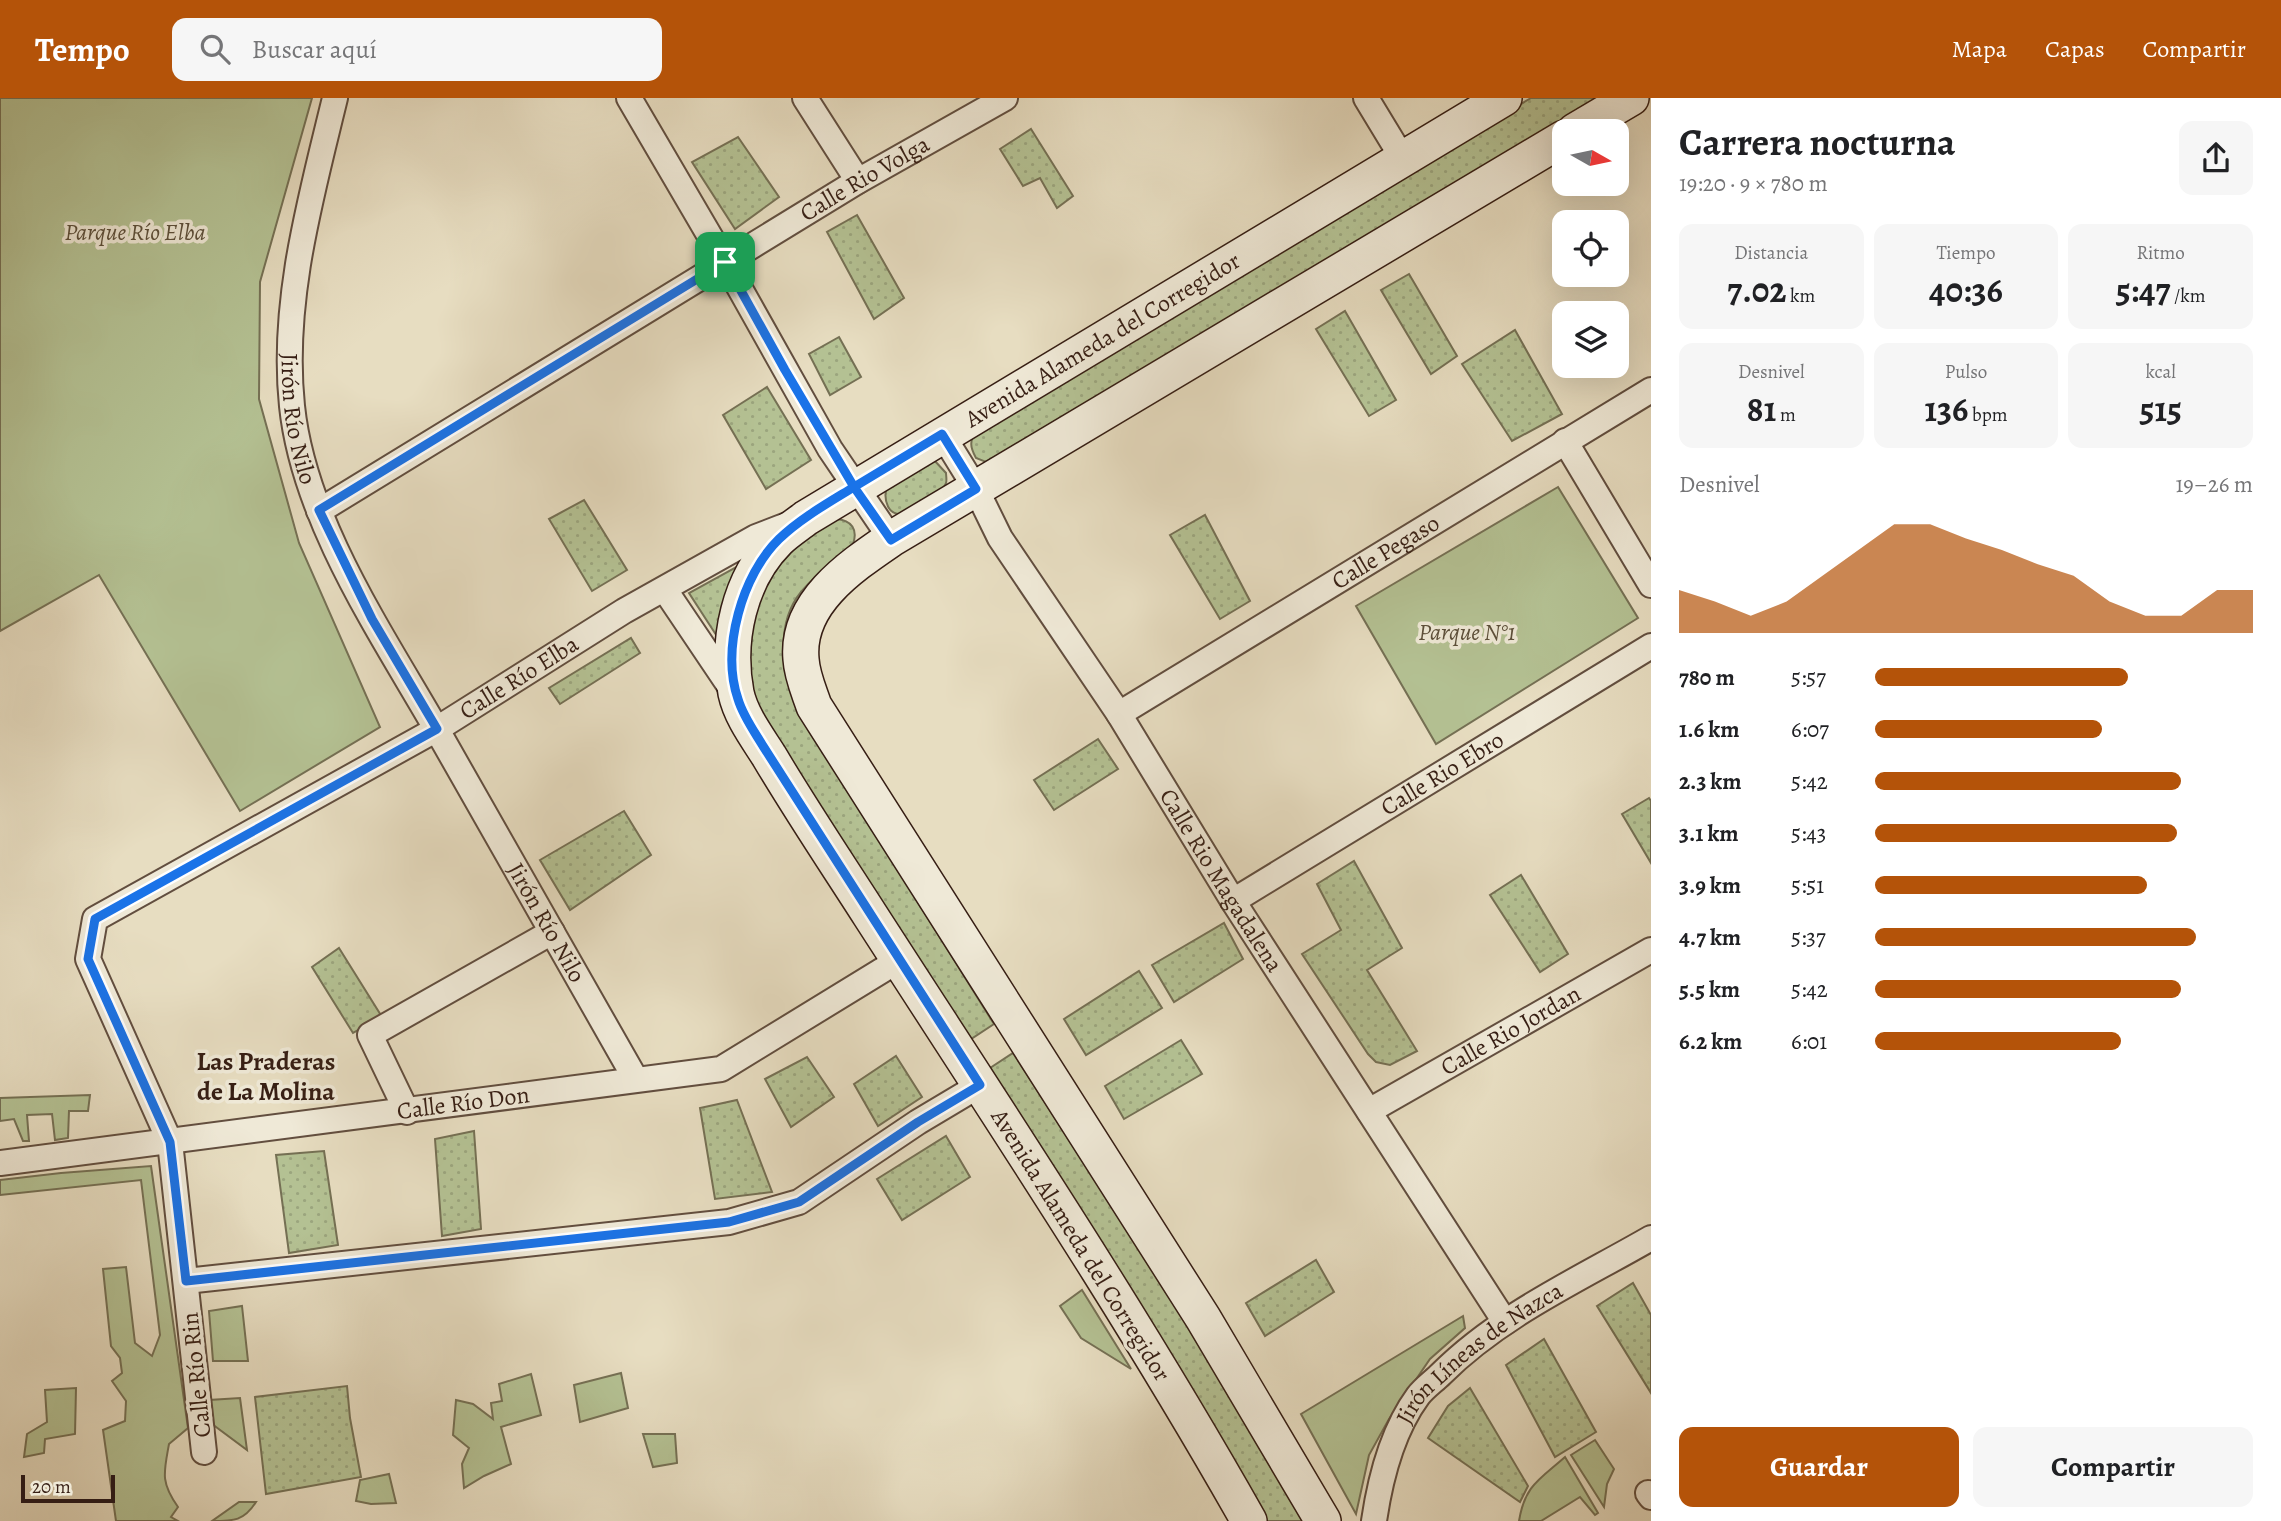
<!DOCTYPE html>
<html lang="es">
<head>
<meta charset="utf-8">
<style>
  body { margin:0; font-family:Alegreya,serif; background:#f6f6f6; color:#202124; height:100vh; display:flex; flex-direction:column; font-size:26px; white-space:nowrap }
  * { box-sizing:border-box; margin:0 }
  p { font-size:23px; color:#757577 }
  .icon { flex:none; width:38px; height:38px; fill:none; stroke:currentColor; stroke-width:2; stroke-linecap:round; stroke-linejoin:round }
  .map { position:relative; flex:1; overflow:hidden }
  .details { display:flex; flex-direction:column; background:#fff; width:630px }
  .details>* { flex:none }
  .needle { width:46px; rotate:99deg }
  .controls { position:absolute; left:1552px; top:21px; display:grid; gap:14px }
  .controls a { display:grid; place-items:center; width:77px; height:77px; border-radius:14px; background:#fff; box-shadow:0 7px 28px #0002; font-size:35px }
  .scale { position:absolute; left:21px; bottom:18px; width:94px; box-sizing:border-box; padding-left:7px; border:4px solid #361e14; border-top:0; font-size:19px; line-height:24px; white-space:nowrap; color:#361e14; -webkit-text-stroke:5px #efe9d7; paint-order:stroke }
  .pin { position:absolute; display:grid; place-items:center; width:60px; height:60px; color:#fff; margin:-30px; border-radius:14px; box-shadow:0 4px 10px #0006 }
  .round { display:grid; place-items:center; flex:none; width:74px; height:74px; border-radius:14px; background:#f6f6f6 }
  .head { display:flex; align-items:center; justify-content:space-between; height:119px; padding:0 28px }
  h1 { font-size:38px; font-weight:700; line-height:52px }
  .stats { display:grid; grid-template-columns:repeat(3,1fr); gap:10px; height:119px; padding:7px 28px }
  .stats div { display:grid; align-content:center; border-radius:14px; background:#f6f6f6; text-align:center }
  .stats b { font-size:35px; font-weight:700 }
  .stats small { font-size:19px; font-weight:400 }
  .stats p { font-size:19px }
  .chart { height:196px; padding:14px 28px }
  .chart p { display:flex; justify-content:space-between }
  .chart svg { width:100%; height:126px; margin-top:7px; fill:#b45309; opacity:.7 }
  .primary-button { display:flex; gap:14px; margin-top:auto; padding:14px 28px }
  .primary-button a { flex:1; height:80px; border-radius:14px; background:#b45309; color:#fff; font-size:28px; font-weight:700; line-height:80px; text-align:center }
  .primary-button a+a { background:#f6f6f6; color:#202124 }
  ul { padding:0 28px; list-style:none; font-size:23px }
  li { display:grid; grid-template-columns:112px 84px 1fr; align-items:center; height:52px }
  li i { height:18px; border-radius:9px; background:#b45309 }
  header { display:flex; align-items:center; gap:42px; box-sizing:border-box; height:98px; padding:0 35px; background:#b45309; color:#fff }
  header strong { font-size:33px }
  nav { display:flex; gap:38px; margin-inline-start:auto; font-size:24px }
  .search { width:490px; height:63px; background:#f6f6f6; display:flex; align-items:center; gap:18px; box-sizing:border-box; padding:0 24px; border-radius:14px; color:#757577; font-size:26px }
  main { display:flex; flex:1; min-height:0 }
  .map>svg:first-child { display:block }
</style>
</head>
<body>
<header>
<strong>Tempo</strong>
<div class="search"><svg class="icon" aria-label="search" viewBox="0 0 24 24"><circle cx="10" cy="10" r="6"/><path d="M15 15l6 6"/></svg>Buscar aquí</div>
<nav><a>Mapa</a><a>Capas</a><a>Compartir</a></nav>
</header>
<main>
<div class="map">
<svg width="1651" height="1423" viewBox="0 0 1651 1423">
  <defs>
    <pattern id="grass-dots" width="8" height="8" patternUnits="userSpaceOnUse" patternTransform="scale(1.75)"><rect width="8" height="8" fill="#b4c193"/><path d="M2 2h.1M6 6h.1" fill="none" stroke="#9ba57e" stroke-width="1.8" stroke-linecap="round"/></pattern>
  </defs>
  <rect width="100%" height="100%" fill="#e7ddc1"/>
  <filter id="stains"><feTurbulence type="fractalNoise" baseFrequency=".00286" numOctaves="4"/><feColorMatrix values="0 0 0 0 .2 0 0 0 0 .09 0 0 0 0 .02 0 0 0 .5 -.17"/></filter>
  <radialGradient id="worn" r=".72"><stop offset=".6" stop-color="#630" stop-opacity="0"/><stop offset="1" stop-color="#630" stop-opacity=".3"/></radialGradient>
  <g fill="url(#grass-dots)" stroke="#757054" stroke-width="2">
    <path d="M1531 0H1600L986 364 976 360C970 349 969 343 977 332Z"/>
    <path d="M1031 31 1073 98 1057 110 1040 80 1023 88 1000 51Z"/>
    <path d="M738 39 779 99 735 131 692 64Z"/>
    <path d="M857 117 904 200 874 221 827 134Z"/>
    <path d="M1409 176 1457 258 1431 276 1381 192Z"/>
    <path d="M1345 213 1396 302 1369 318 1316 231Z"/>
    <path d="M1515 232 1562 316 1512 343 1462 266Z"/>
    <path d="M839 239 861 279 830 297 809 256Z"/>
    <path d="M767 289 811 362 766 391 723 317Z"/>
    <path d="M934 362 946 375C946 377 947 383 946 385 943 394 915 412 907 415 887 421 883 401 887 387Z"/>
    <path d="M584 402 627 472 592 493 549 421Z"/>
    <path d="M1205 417 1250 503 1220 521 1170 437Z"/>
    <path d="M836 421C852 422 858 432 853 446 836 461 816 476 801 494 775 526 783 572 795 607L994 926 968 943 758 612 749 581 752 513 769 477 792 449Z"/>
    <path d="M749 462 722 546 689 495Z"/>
    <path d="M631 540 640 555 560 606 549 590Z"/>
    <path d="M1098 641 1118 671 1054 712 1034 682Z"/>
    <path d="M1649 700 1651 703V765L1622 716Z"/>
    <path d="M624 713 651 757 570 812 540 762Z"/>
    <path d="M1354 763 1402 850 1367 872 1417 953 1390 967 1376 964 1368 956 1302 856 1341 832 1317 786Z"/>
    <path d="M1521 777 1568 856 1540 874 1490 797Z"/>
    <path d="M1224 825 1243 861 1174 904 1152 867Z"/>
    <path d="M339 850 382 919 353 935 312 869Z"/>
    <path d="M1139 873 1162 910 1086 957 1064 921Z"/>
    <path d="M1181 942 1202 976 1124 1021 1105 988Z"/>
    <path d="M1013 955 1179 1212 1308 1423H1266L987 972Z"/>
    <path d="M896 958 922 999 878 1028 854 986Z"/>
    <path d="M807 959 834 999 791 1029 765 981Z"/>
    <path d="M737 1002 772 1094 715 1101 700 1010Z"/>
    <path d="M474 1033 481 1131 442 1138 435 1041Z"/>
    <path d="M946 1038 970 1079 902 1122 877 1081Z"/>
    <path d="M324 1053 338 1147 289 1155 276 1057Z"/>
    <path d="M1316 1162 1334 1194 1265 1238 1246 1205Z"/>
    <path d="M1633 1185 1651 1217V1295L1597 1208Z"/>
    <path d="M1544 1241 1596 1334 1555 1359 1506 1267Z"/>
    <path d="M347 1288 350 1320 361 1379 266 1396 255 1299Z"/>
    <path d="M1470 1290 1528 1388 1520 1404 1428 1340 1448 1308Z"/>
  </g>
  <g fill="#b4c193" stroke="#757054" stroke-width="2">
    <path d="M0 0H312L260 184 259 301 299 445 380 629 240 713 99 477 0 533Z"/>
    <path d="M1558 389 1638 520 1436 646 1356 508Z"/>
    <path d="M90 997 88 1013H69L68 1040 55 1042 52 1016 27 1017 29 1043H23L14 1021 0 1023V1000Z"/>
    <path d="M151 1068 188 1330 169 1346C164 1374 160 1384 178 1409L171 1419 178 1423H116L103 1332 125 1323 126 1303 112 1283 122 1275 120 1260 111 1248 103 1171 126 1169 135 1245 152 1258 160 1237 141 1082 0 1097V1082L61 1075Z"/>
    <path d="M1082 1192 1131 1271 1081 1240 1060 1208Z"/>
    <path d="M242 1208 248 1263H213L209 1213Z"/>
    <path d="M1463 1218 1465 1230 1430 1261 1389 1321 1369 1357 1356 1416 1301 1316Z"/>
    <path d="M621 1275 628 1310 580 1324 574 1287Z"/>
    <path d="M531 1276 541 1317 501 1329 511 1366 484 1378 464 1390 462 1366 469 1350 453 1337 456 1302 473 1306 493 1321 491 1305 502 1303 499 1286Z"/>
    <path d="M76 1290 75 1336 45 1341 44 1355 24 1359 27 1336 47 1324 45 1292Z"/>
    <path d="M240 1300 247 1352 208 1323 209 1302Z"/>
    <path d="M643 1336H675L677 1365 653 1369Z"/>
    <path d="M1595 1342 1614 1371 1607 1386 1604 1409 1571 1357Z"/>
    <path d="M1565 1359 1598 1415 1595 1417 1580 1399 1541 1423H1519C1525 1387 1539 1382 1565 1359Z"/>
    <path d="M389 1376 396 1405 371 1406 356 1403 360 1382Z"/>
    <path d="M239 1404H256C244 1423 234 1423 212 1423Z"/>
  </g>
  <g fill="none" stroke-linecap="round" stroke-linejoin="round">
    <g stroke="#624e3f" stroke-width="28">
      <g id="minor">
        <path id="s1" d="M335 0C311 99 281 204 292 308 304 424 384 539 441 639 506 752 570 866 635 980"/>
        <path d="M629 0 725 164 830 351 891 441"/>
        <path d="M805 0 858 83"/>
        <path d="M1366 0 1403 61"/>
        <path id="s2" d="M942 336 976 391 1000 440 1119 616 1233 803 1505 1224"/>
        <path d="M1565 343 1651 487"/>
        <path id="s3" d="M319 413 858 83 1005 0"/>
        <path d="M665 492 735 596"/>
        <path id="s4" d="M1119 616 1651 292"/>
        <path id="s5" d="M1233 803 1651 548"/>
        <path id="s6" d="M1369 1013 1651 852"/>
        <path d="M407 1014 370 937 552 834"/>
        <path id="s7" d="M0 1065 721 971 899 862"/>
        <path d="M186 1183 729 1124 799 1104 918 1024 980 987"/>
        <path id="s8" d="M204 1354 170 1044 88 861 95 821 437 631 624 513 756 439 787 427"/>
        <path d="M1648 1395 1651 1399"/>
        <path id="s9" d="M1374 1423C1380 1382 1393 1332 1418 1298 1424 1290 1434 1283 1441 1276 1500 1217 1580 1181 1651 1140"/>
      </g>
    </g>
    <g stroke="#361e14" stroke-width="38">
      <g id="secondary">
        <path d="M1575 33 1631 0"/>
        <path id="s10" d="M1249 1423C1132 1216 999 1017 870 817 836 764 801 712 769 658 757 639 741 618 736 595 726 542 739 481 778 442 786 434 797 427 806 420L1504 0"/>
        <path d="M1323 1423 1203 1220 814 608C809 593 802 578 801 561 796 505 850 469 891 441L1564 40"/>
      </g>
    </g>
    <use href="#minor" stroke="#efe9d7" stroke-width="24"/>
    <use href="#secondary" stroke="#efe9d7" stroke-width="35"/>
  </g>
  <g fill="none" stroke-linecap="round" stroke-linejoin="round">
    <g stroke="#fff" stroke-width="14">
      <path id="route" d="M725 164 319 412 372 521 437 631 95 821 88 861 170 1044 186 1183 729 1124 799 1104 918 1024 980 987 763 648C754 633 743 618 738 601 721 551 742 477 779 441 801 420 828 405 854 389L891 442 976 391 942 336 854 389 785 272 725 164"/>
    </g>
    <use href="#route" stroke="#1a73e8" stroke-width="9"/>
  </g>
  <g text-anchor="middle" stroke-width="7" stroke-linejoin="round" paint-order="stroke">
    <g font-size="24" fill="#361e14" stroke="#efe9d7">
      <text dy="8" stroke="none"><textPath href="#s3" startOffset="639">Calle Rio Volga</textPath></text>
      <text dy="8" stroke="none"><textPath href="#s10" startOffset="1521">Avenida Alameda del Corregidor</textPath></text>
      <text dy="8" stroke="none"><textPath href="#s1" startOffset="326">Jirón Río Nilo</textPath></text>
      <text dy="8" stroke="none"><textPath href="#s4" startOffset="312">Calle Pegaso</textPath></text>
      <text dy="8" stroke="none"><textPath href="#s8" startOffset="1041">Calle Río Elba</textPath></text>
      <text dy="8" stroke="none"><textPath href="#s5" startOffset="245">Calle Rio Ebro</textPath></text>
      <text dy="8" stroke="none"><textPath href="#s2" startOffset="527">Calle Rio Magadalena</textPath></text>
      <text dy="8" stroke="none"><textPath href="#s1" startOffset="892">Jirón Río Nilo</textPath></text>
      <text dy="8" stroke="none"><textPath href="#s6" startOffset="163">Calle Rio Jordan</textPath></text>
      <text dy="8" stroke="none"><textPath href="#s7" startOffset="467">Calle Río Don</textPath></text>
      <text transform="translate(1081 1147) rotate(58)" y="8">Avenida Alameda del Corregidor</text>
      <text dy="8" stroke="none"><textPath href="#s9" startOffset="208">Jirón Líneas de Nazca</textPath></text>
      <text transform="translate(196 1277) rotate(-96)" y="8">Calle Río Rin</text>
    </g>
    <g font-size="24" font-style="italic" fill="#5c4f3a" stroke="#efe9d7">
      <text x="135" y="142">Parque Río Elba</text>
      <text x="1467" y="542">Parque N°1</text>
    </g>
    <g font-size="26" font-weight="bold" fill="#361e14" stroke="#efe9d7">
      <text x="266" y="972">Las Praderas<tspan x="266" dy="30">de La Molina</tspan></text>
    </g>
  </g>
  <rect width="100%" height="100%" filter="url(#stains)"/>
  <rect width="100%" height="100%" fill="url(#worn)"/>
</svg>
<div class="controls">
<a><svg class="needle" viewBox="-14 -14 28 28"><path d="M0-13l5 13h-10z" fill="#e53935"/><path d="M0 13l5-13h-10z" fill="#757577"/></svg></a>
<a><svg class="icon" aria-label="locate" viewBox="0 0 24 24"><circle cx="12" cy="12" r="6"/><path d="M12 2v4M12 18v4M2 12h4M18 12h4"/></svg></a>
<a><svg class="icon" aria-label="layers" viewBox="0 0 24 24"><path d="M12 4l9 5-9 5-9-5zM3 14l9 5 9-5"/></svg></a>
</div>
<div class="scale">20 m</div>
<div class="pin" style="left:725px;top:164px;background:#1e9e55"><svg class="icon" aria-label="arrive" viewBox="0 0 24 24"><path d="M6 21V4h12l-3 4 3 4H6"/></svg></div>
</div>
<section class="details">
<div class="head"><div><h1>Carrera nocturna</h1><p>19:20 · 9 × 780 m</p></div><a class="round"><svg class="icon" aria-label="share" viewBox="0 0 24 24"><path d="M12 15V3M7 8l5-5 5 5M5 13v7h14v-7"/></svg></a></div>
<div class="stats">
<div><p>Distancia</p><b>7.02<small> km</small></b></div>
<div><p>Tiempo</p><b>40:36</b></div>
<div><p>Ritmo</p><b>5:47<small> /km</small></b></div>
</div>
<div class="stats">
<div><p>Desnivel</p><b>81<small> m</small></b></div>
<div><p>Pulso</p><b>136<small> bpm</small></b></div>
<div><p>kcal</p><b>515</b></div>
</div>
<div class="chart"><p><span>Desnivel</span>19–26 m</p>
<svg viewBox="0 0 160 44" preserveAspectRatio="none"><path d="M0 44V29L10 33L20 38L30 33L40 24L50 15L60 6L70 6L80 11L90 15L100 20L110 24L120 33L130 38L140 38L150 29L160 29V44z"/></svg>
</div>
<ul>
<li><b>780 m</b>5:57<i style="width:67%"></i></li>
<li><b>1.6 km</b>6:07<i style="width:60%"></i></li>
<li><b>2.3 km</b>5:42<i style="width:81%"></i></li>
<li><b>3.1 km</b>5:43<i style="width:80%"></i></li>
<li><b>3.9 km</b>5:51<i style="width:72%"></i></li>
<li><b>4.7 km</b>5:37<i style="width:85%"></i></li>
<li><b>5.5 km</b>5:42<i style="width:81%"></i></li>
<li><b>6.2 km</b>6:01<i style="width:65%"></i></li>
</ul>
<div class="primary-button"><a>Guardar</a><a>Compartir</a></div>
</section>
</main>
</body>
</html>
